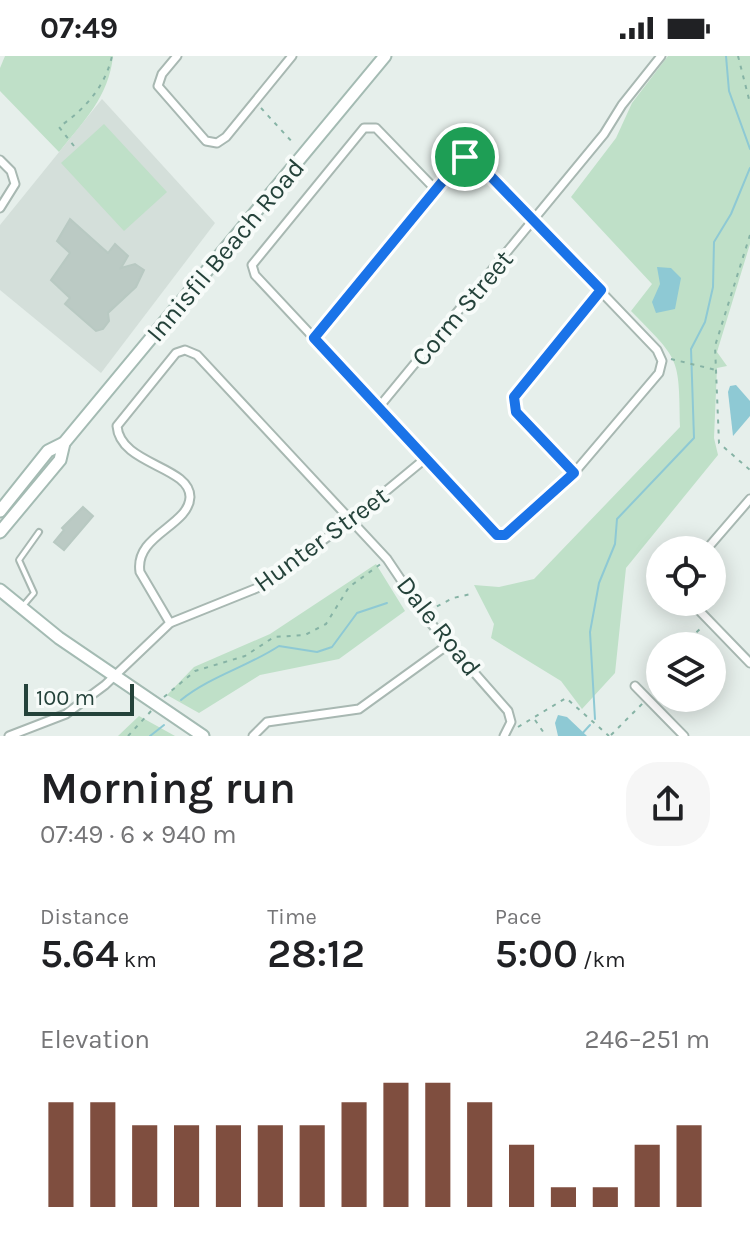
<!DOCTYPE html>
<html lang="en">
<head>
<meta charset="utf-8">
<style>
  body { margin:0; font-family:Karla,sans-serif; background:#f6f6f6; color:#202124; height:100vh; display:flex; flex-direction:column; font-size:30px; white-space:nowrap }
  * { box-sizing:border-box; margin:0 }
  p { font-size:26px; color:#757577 }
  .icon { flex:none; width:44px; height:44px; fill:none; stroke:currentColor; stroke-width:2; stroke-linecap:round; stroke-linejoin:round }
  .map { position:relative; height:680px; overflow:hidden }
  .sheet { display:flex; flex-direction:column; background:#fff; flex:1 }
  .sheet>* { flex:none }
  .buttons { position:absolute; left:646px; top:480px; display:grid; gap:16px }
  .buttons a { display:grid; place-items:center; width:80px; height:80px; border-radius:50%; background:#fff; box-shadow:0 4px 20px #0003; font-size:40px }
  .scale { position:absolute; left:24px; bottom:20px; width:110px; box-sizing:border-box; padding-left:8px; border:4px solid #24423a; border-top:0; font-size:22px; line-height:28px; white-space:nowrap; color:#24423a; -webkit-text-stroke:6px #f7fbf9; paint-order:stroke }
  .pin { position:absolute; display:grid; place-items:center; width:68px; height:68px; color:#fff; margin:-34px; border:4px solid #fff; border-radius:50%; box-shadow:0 2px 8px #0007 }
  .round { display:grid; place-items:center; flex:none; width:84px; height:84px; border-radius:32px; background:#f6f6f6 }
  .head { display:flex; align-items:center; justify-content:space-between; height:136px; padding:0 40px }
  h1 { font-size:44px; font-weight:600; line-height:60px }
  .figures { display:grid; grid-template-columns:repeat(3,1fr); gap:12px; height:136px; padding:8px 40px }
  .figures div { display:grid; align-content:center }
  .figures b { font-size:40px; font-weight:600 }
  .figures small { font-size:22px; font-weight:400 }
  .figures p { font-size:22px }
  .chart { height:224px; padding:16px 40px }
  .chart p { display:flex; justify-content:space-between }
  .chart svg { width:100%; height:144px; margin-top:8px; stroke:#7f4e3f; stroke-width:6 }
  .status { display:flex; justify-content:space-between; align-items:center; height:56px; padding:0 40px; background:#fff; direction:ltr }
  .status svg { height:22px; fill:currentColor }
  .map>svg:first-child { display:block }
</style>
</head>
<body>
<div class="status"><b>07:49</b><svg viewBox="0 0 49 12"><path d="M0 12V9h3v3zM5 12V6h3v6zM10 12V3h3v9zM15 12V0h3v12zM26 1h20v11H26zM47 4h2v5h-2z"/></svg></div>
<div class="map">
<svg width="750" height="680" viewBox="0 0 750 680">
  <rect width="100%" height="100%" fill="#e6efeb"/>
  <path fill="#d4dfda" d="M102 43 215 167 101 317 0 234V169Z"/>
  <g fill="#bfe0c8">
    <path d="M5 0H113C109 40 84 65 59 96L0 35V12Z"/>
    <path d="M668 0H750V188L717 296 727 310 717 312 714 382 718 399 626 512 615 617 582 653 561 625 491 582 494 568 474 529 499 531 534 523 680 371C679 300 680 305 631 255L652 228 571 141 616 82 632 47Z"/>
    <path d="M104 68 167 136 124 175 61 107Z"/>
    <path d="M376 508 405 555 339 603 260 619 199 657 167 639 194 611 270 578Z"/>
    <path d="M139 660 175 680H118Z"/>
  </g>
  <g fill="#8ec9d4">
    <path d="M657 211 671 212 681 222 675 253 656 257 652 246 660 228Z"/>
    <path d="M736 329 750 345V360L733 380 728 336 730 330Z"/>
    <path d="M558 659 567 661 587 680H558L555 667Z"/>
  </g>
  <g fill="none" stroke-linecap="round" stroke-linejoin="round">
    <g stroke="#8ec9d4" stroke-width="2">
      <path d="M726 0 729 35 750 93"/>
      <path d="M181 644C211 620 247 611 279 590L317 596 332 591 357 557 387 547"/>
      <path d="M595 663 590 576 599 527 615 488 617 463 694 382 691 293 705 266 713 231 714 186 731 158 750 112"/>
      <path d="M150 680 164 669"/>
      <path d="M580 680 590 669"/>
    </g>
  </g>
  <g fill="#bbcac4" stroke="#b8c9c2" stroke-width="2">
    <path d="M70 163 108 197 115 188 128 200 121 212 135 208 144 214 136 231 108 257 109 265 103 273 96 275 65 248 70 242 51 224 70 197 57 185Z"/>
    <path d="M83 451 93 460 64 494 54 486 64 474 62 472Z"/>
  </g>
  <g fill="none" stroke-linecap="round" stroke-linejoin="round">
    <g stroke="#a8b8b2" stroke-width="8">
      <path id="lane" d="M22 551 34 537 19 504 39 476"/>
    </g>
    <g stroke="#a8b8b2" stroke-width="11">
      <g id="street">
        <path d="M177 0 162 18 158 30 206 85 217 87 226 81 292 0"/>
        <path d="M0 104 11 115 15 128 0 152"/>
        <path d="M314 282 461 104 471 100 657 294 662 305 659 317 574 417 508 478 497 479C417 392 336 305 255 219L252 209 364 72H376L435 133"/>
        <path d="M379 351 604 78 622 49 661 0"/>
        <path d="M574 417 516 356 513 344 601 234"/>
        <path d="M706 494 750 443"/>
        <path d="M691 546 750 607"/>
        <path d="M170 567 140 516C134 479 189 470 190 441 190 410 120 409 117 370L176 297 185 294 197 299 387 503 428 564 508 655 511 666 504 680"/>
        <path d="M635 630 684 680"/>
        <path d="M9 680 66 658 105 629 170 567 257 532 351 464 426 402"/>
        <path d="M253 680 267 666 359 653 449 588"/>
      </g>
    </g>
    <g stroke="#a4bbb3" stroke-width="15">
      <g id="secondary">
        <path d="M0 455 48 395 64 387 385 0"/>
        <path d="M0 476 60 404 64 387"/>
        <path d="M0 534 59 582 203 680"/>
      </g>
    </g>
    <g stroke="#86b3a5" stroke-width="2" stroke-dasharray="4 6" stroke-linecap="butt">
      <path d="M738 0 750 47"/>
      <path d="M261 52 294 88"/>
      <path d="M74 90 59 71C85 53 105 31 112 0"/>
      <path d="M750 179 715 290 719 387 750 414"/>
      <path d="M671 303 716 314"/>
      <path d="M428 555 453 542 471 538"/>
      <path d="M682 590 702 571"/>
      <path d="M654 622 660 615"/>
      <path d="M164 641 195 615 245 600 274 581 305 579 326 568 349 531 382 507"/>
      <path d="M535 664 546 680"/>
      <path d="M518 671 566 642 609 680"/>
      <path d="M611 679 643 647"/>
      <path d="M128 680 152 654"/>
    </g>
    <use href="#lane" stroke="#fff" stroke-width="4"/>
    <use href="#street" stroke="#fff" stroke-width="7"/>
    <use href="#secondary" stroke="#fff" stroke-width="11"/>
  </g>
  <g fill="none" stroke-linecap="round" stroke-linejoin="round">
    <g stroke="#fff" stroke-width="16">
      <path id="route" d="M471 100 601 234 514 341 516 356 574 417 505 479H497L314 282 461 103Z"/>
    </g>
    <use href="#route" stroke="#1a73e8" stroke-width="10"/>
  </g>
  <g text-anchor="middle" stroke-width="8" stroke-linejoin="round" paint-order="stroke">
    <g font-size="26" fill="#24423a" stroke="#f7fbf9">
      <text transform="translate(225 194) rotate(-50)" y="9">Innisfil Beach Road</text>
      <text transform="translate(462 252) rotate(-50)" y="9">Corm Street</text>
      <text transform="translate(321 483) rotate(-36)" y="9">Hunter Street</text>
      <text transform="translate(439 570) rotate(52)" y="9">Dale Road</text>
    </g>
  </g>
</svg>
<div class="buttons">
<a><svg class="icon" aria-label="locate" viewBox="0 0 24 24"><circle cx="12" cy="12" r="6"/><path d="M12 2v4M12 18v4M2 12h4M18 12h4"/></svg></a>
<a><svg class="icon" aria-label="layers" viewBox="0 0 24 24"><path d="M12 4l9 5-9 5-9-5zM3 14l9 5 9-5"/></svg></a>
</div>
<div class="scale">100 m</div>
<div class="pin" style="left:465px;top:101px;background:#1e9e55"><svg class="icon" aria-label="arrive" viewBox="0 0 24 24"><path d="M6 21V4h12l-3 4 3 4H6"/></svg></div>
</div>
<section class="sheet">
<div class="head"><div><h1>Morning run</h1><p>07:49 · 6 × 940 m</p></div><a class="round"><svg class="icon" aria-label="share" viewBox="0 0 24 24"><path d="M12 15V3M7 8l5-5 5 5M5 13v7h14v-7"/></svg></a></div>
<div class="figures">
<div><p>Distance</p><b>5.64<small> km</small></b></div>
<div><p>Time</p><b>28:12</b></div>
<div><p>Pace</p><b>5:00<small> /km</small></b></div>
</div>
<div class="chart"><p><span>Elevation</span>246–251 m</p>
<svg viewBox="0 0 160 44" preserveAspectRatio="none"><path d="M5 44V12M15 44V12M25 44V19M35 44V19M45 44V19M55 44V19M65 44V19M75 44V12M85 44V6M95 44V6M105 44V12M115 44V25M125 44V38M135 44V38M145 44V25M155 44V19"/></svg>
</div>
</section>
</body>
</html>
